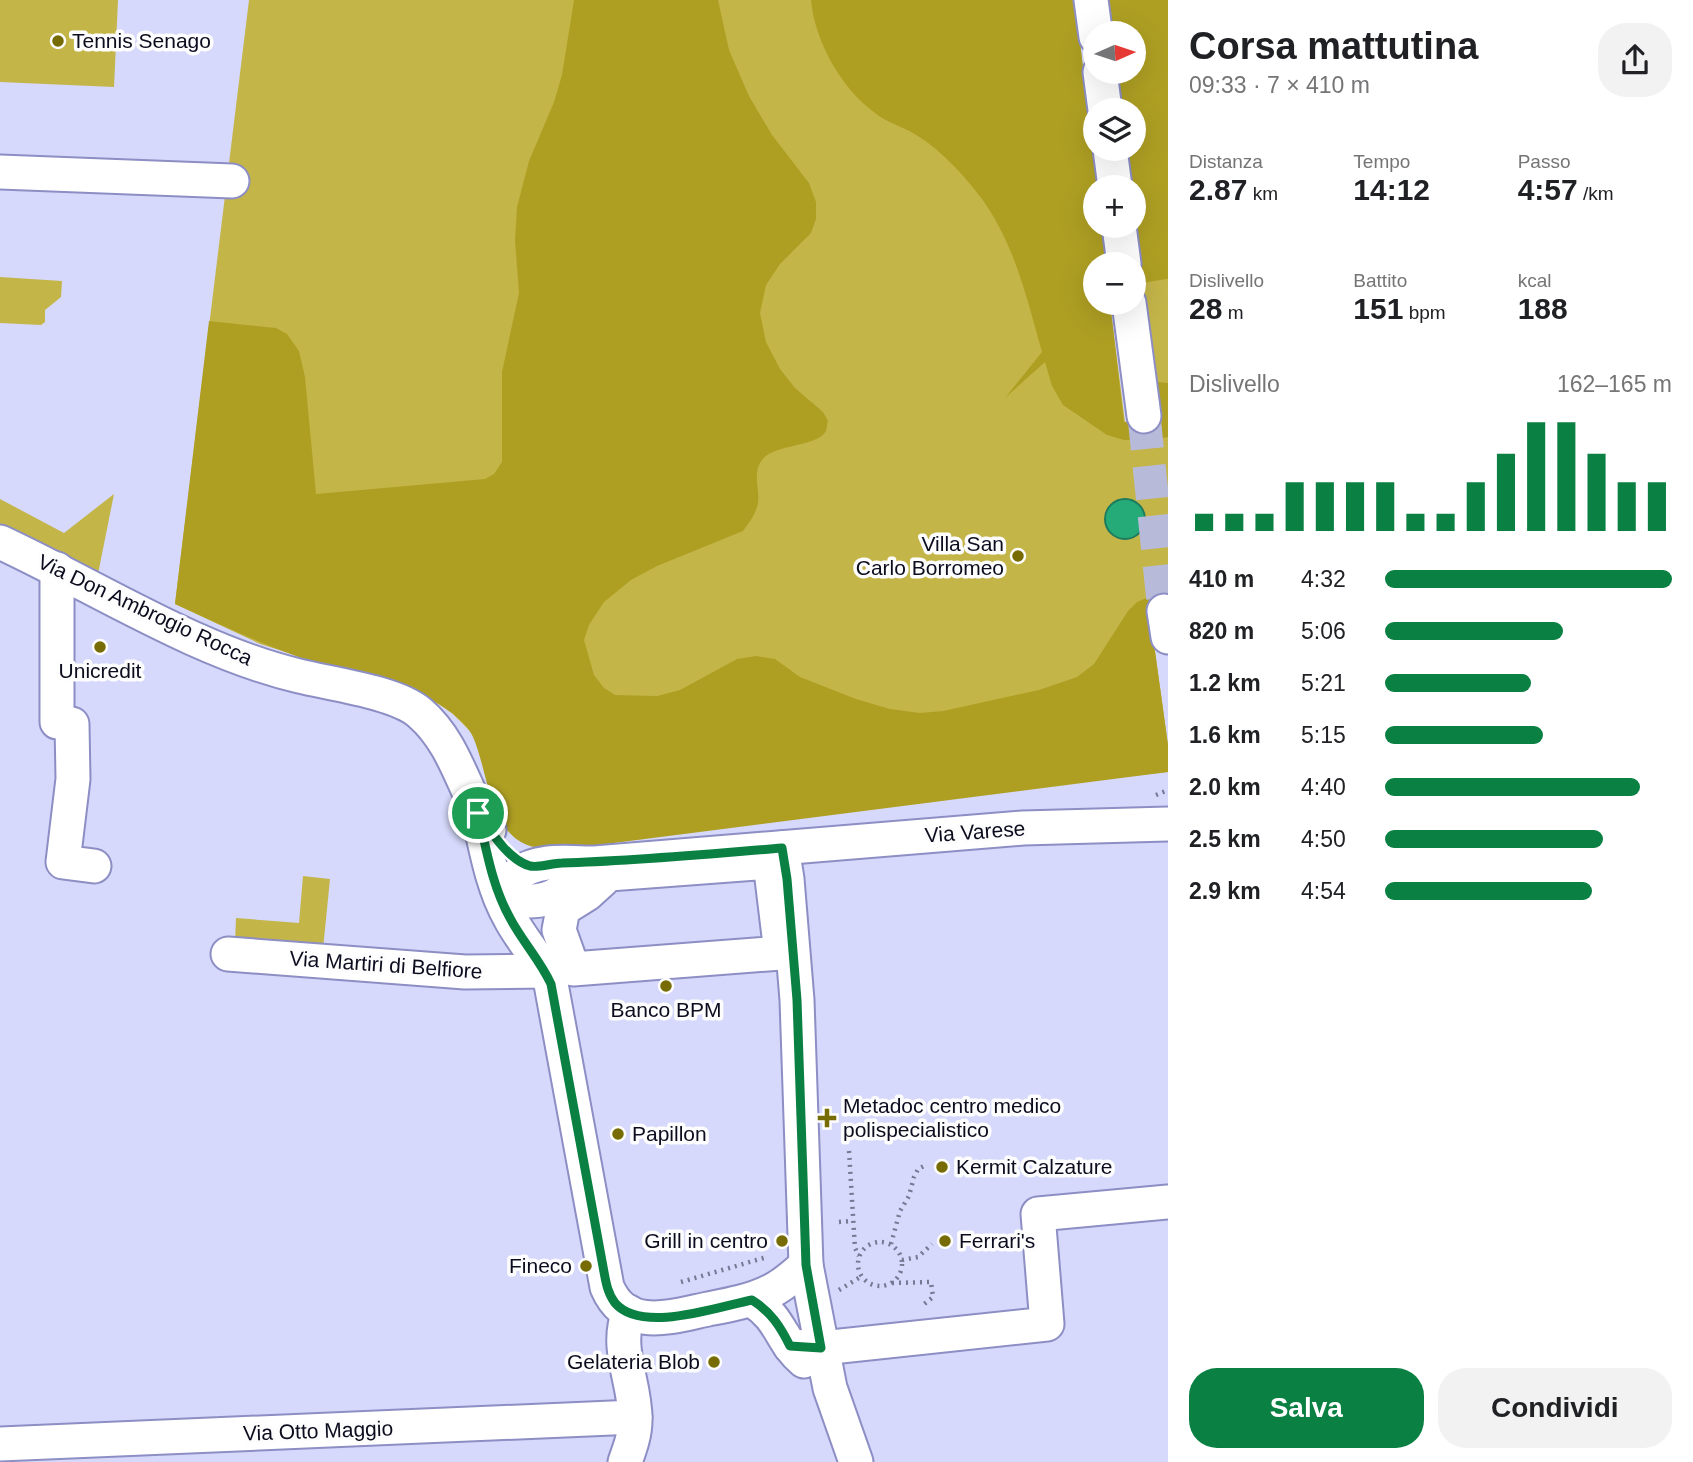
<!DOCTYPE html>
<html lang="it">
<head>
<meta charset="utf-8">
<style>
  body { margin:0; font-family:Helvetica,sans-serif; background:#f2f2f2; color:#202124; height:100vh; display:flex; flex-direction:column; font-size:26px; white-space:nowrap }
  * { box-sizing:border-box; margin:0 }
  p { font-size:23px; color:#757577 }
  .icon { flex:none; width:38px; height:38px; fill:none; stroke:currentColor; stroke-width:2; stroke-linecap:round; stroke-linejoin:round }
  .map { position:relative; flex:1; overflow:hidden }
  .sheet { display:flex; flex-direction:column; background:#fff; width:525px }
  .sheet>* { flex:none }
  .needle { width:46px; rotate:87deg }
  .tools { position:absolute; left:1083px; top:21px; display:grid; gap:14px }
  .tools a { display:grid; place-items:center; width:63px; height:63px; border-radius:50%; background:#fff; box-shadow:0 7px 28px #0002; font-size:35px }
  .pin { position:absolute; display:grid; place-items:center; width:60px; height:60px; color:#fff; margin:-30px; border:4px solid #fff; border-radius:50%; box-shadow:0 2px 7px #0007 }
  .round { display:grid; place-items:center; flex:none; width:74px; height:74px; border-radius:28px; background:#f2f2f2 }
  .head { display:flex; align-items:center; justify-content:space-between; height:119px; padding:0 21px }
  h1 { font-size:38px; font-weight:700; line-height:52px }
  .figures { display:grid; grid-template-columns:repeat(3,1fr); gap:10px; height:119px; padding:7px 21px }
  .figures div { display:grid; align-content:center }
  .figures b { font-size:30px; font-weight:700 }
  .figures small { font-size:19px; font-weight:400 }
  .figures p { font-size:19px }
  .chart { height:196px; padding:14px 21px }
  .chart p { display:flex; justify-content:space-between }
  .chart svg { width:100%; height:126px; margin-top:7px; stroke:#0b8043; stroke-width:6 }
  .action { display:flex; gap:14px; margin-top:auto; padding:14px 21px }
  .action a { flex:1; height:80px; border-radius:28px; background:#0b8043; color:#fff; font-size:28px; font-weight:700; line-height:80px; text-align:center }
  .action a+a { background:#f2f2f2; color:#202124 }
  ul { padding:0 21px; list-style:none; font-size:23px }
  li { display:grid; grid-template-columns:112px 84px 1fr; align-items:center; height:52px }
  li i { height:18px; border-radius:9px; background:#0b8043 }
  main { display:flex; flex:1; min-height:0 }
  .map>svg:first-child { display:block }
</style>
</head>
<body>
<main>
<div class="map">
<svg width="1168" height="1462" viewBox="0 0 1168 1462">
  <rect width="100%" height="100%" fill="#d6d9fb"/>
  <g fill="#c4b549" fill-rule="evenodd">
    <path d="M0 0H118L114 87 0 82Z"/>
    <path d="M249 0H1075L1097 187 1096 226H1101L1103 240 1112 226H1134V33L1168 0V605L1149 608 1168 745V772L528 845 516 839 506 829 498 814 473 734 453 714 440 705 408 690 260 644 175 604ZM1132 244 1154 418 1125 422 1110 303H1096V264H1115Z"/>
    <path d="M0 277 62 281 61 297 45 310V322L41 325 0 323Z"/>
    <path d="M114 494 98 574 0 526V499L64 533Z"/>
    <path d="M303 876 330 879 323 949 235 943 236 918 299 923Z"/>
  </g>
  <g fill="#ae9f23">
    <path d="M574 0H718L729 50 749 96 772 135 809 183 816 202V219L811 233 780 264 766 285 760 313 766 342 780 369 795 388 823 412 828 421C827 424 827 428 826 431 816 448 775 443 762 460 752 473 760 489 758 503 756 514 749 523 743 531L657 566 631 580 604 602 589 625 584 640 594 675 604 688 615 695 657 696 680 690 737 659 756 656 775 659 800 677 856 699 890 709 920 713 943 711 1039 690 1077 677 1094 664 1128 611 1137 602 1151 596 1168 594V606L1149 608 1168 745V772L567 849C555 849 542 850 530 846 489 833 488 770 473 737 470 729 459 719 452 713 414 683 358 677 313 662 265 646 221 625 175 604L209 321 276 328 287 334 299 351 305 377 316 494 485 479 494 474 502 462V372L519 293 515 241 517 207 529 161 554 102 562 75Z"/>
    <path d="M811 0H1075L1097 187 1096 226H1101L1106 264H1096V303H1110L1124 422 1154 418 1149 381 1168 383V437L1152 440H1124L1107 435 1063 405 1052 386 1045 362 1005 398 1042 352C1027 299 1015 245 982 199 964 175 939 148 913 133 901 126 886 122 875 113 841 88 815 42 811 0Z"/>
    <path d="M1103 0H1168V279H1166L1137 284V278L1134 279V187H1126L1121 149H1134V110H1116L1111 72H1134V33H1107Z"/>
  </g>
  <circle fill="#25ab77" stroke="#1e7b5d" stroke-width="2" cx="1125" cy="519" r="20"/>
  <g fill="none" stroke-linecap="round" stroke-linejoin="round">
    <path stroke="#b8bada" stroke-width="33" stroke-dasharray="33 17" stroke-linecap="butt" d="M1144 416 1164 611"/>
    <g stroke="#8c8ec4" stroke-width="37">
      <g id="minor">
        <path d="M1091 0 1096 37"/>
        <path d="M1100 72 1105 110"/>
        <path d="M1110 149 1115 187"/>
        <path d="M0 172 232 181"/>
        <path d="M1119 226 1124 264"/>
        <path d="M1129 303 1144 416"/>
        <path d="M0 542C95 586 197 652 299 676 331 684 396 692 420 713 456 744 464 792 489 830"/>
        <path d="M57 569V722L72 724 73 779 63 862 94 866"/>
        <path d="M1164 611 1168 637"/>
        <path d="M478 813C486 848 492 886 510 918 522 941 541 960 551 984L607 1287C626 1332 670 1317 708 1309 729 1305 751 1301 771 1291 784 1285 795 1274 806 1265"/>
        <path d="M782 848 787 879 797 1000 806 1265 830 1388 856 1462"/>
        <path d="M770 862 781 953 573 969 559 930 563 909 587 894 609 874Z"/>
        <path d="M500 896C506 889 511 879 518 874 538 858 570 863 595 863L1023 828 1168 824"/>
        <path d="M500 896C536 906 552 902 580 877"/>
        <path d="M228 954 465 972 545 971"/>
        <path d="M752 1300C782 1319 780 1341 804 1361"/>
        <path d="M790 1346 822 1348 1047 1324 1038 1214 1168 1202"/>
        <path d="M0 1444 635 1417"/>
        <path d="M625 1462C630 1448 635 1435 635 1420 636 1383 614 1349 629 1312"/>
      </g>
    </g>
    <g stroke="#777893" stroke-width="4.5" stroke-dasharray="2 5" stroke-linecap="butt">
      <path d="M1156 795 1168 790"/>
      <path d="M849 1151 855 1248 859 1256"/>
      <path d="M839 1222 853 1221"/>
      <circle cx="880" cy="1264" r="22"/>
      <path d="M891 1244 900 1211 909 1196 914 1177 918 1169 926 1165"/>
      <path d="M902 1260 918 1257 932 1244"/>
      <path d="M681 1282 767 1257"/>
      <path d="M892 1283 931 1282 933 1297 923 1305"/>
      <path d="M839 1290 862 1276"/>
    </g>
    <use href="#minor" stroke="#fff" stroke-width="33"/>
  </g>
  <g fill="none" stroke-linecap="round" stroke-linejoin="round">
    <g stroke="#fff" stroke-width="14">
      <path id="route" d="M478 813C490 830 508 860 530 866 539 868 552 863 562 863 635 861 708 854 782 848L787 879 797 1000 806 1265 821 1348 790 1346C780 1326 771 1312 752 1300 717 1307 642 1334 615 1303 608 1294 606 1283 604 1272L551 984C540 960 522 941 510 918 492 886 486 848 478 813Z"/>
    </g>
    <use href="#route" stroke="#0b8043" stroke-width="9"/>
  </g>
  <g fill="#776b04" stroke="#fdfdfd" stroke-width="2.5">
    <circle cx="58" cy="41" r="7"/>
    <circle cx="1018" cy="556" r="7"/>
    <circle cx="100" cy="647" r="7"/>
    <circle cx="666" cy="986" r="7"/>
    <path d="M823.5 1107.5h7v7h7v7h-7v7h-7v-7h-7v-7h7z"/>
    <circle cx="618" cy="1134" r="7"/>
    <circle cx="942" cy="1167" r="7"/>
    <circle cx="782" cy="1241" r="7"/>
    <circle cx="945" cy="1241" r="7"/>
    <circle cx="586" cy="1266" r="7"/>
    <circle cx="714" cy="1362" r="7"/>
  </g>
  <g text-anchor="middle" stroke-width="7" stroke-linejoin="round" paint-order="stroke">
    <g font-size="21" fill="#0c0c1f" stroke="#fdfdfd" text-anchor="start">
      <text x="72" y="48">Tennis Senago</text>
      <text x="1004" y="551" text-anchor="end">Villa San<tspan x="1004" dy="24">Carlo Borromeo</tspan></text>
      <text x="100" y="678" text-anchor="middle">Unicredit</text>
      <text x="666" y="1017" text-anchor="middle">Banco BPM</text>
      <text x="843" y="1113">Metadoc centro medico<tspan x="843" dy="24">polispecialistico</tspan></text>
      <text x="632" y="1141">Papillon</text>
      <text x="956" y="1174">Kermit Calzature</text>
      <text x="768" y="1248" text-anchor="end">Grill in centro</text>
      <text x="959" y="1248">Ferrari's</text>
      <text x="572" y="1273" text-anchor="end">Fineco</text>
      <text x="700" y="1369" text-anchor="end">Gelateria Blob</text>
    </g>
    <g font-size="21" fill="#0c0c1f" stroke="#fdfdfd">
      <text transform="translate(145 610) rotate(25)" y="7">Via Don Ambrogio Rocca</text>
      <text transform="translate(975 832) rotate(-4)" y="7">Via Varese</text>
      <text transform="translate(386 965) rotate(4)" y="7">Via Martiri di Belfiore</text>
      <text transform="translate(318 1431) rotate(-2)" y="7">Via Otto Maggio</text>
    </g>
  </g>
</svg>
<div class="tools">
<a><svg class="needle" viewBox="-14 -14 28 28"><path d="M0-13l5 13h-10z" fill="#e53935"/><path d="M0 13l5-13h-10z" fill="#757577"/></svg></a>
<a><svg class="icon" aria-label="layers" viewBox="0 0 24 24"><path d="M12 4l9 5-9 5-9-5zM3 14l9 5 9-5"/></svg></a>
<a>+</a>
<a>−</a>
</div>
<div class="pin" style="left:478px;top:813px;background:#1e9e55"><svg class="icon" aria-label="arrive" viewBox="0 0 24 24"><path d="M6 21V4h12l-3 4 3 4H6"/></svg></div>
</div>
<section class="sheet">
<div class="head"><div><h1>Corsa mattutina</h1><p>09:33 · 7 × 410 m</p></div><a class="round"><svg class="icon" aria-label="share" viewBox="0 0 24 24"><path d="M12 15V3M7 8l5-5 5 5M5 13v7h14v-7"/></svg></a></div>
<div class="figures">
<div><p>Distanza</p><b>2.87<small> km</small></b></div>
<div><p>Tempo</p><b>14:12</b></div>
<div><p>Passo</p><b>4:57<small> /km</small></b></div>
</div>
<div class="figures">
<div><p>Dislivello</p><b>28<small> m</small></b></div>
<div><p>Battito</p><b>151<small> bpm</small></b></div>
<div><p>kcal</p><b>188</b></div>
</div>
<div class="chart"><p><span>Dislivello</span>162–165 m</p>
<svg viewBox="0 0 160 44" preserveAspectRatio="none"><path d="M5 44V38M15 44V38M25 44V38M35 44V27M45 44V27M55 44V27M65 44V27M75 44V38M85 44V38M95 44V27M105 44V17M115 44V6M125 44V6M135 44V17M145 44V27M155 44V27"/></svg>
</div>
<ul>
<li><b>410 m</b>4:32<i style="width:100%"></i></li>
<li><b>820 m</b>5:06<i style="width:62%"></i></li>
<li><b>1.2 km</b>5:21<i style="width:51%"></i></li>
<li><b>1.6 km</b>5:15<i style="width:55%"></i></li>
<li><b>2.0 km</b>4:40<i style="width:89%"></i></li>
<li><b>2.5 km</b>4:50<i style="width:76%"></i></li>
<li><b>2.9 km</b>4:54<i style="width:72%"></i></li>
</ul>
<div class="action"><a>Salva</a><a>Condividi</a></div>
</section>
</main>
</body>
</html>
